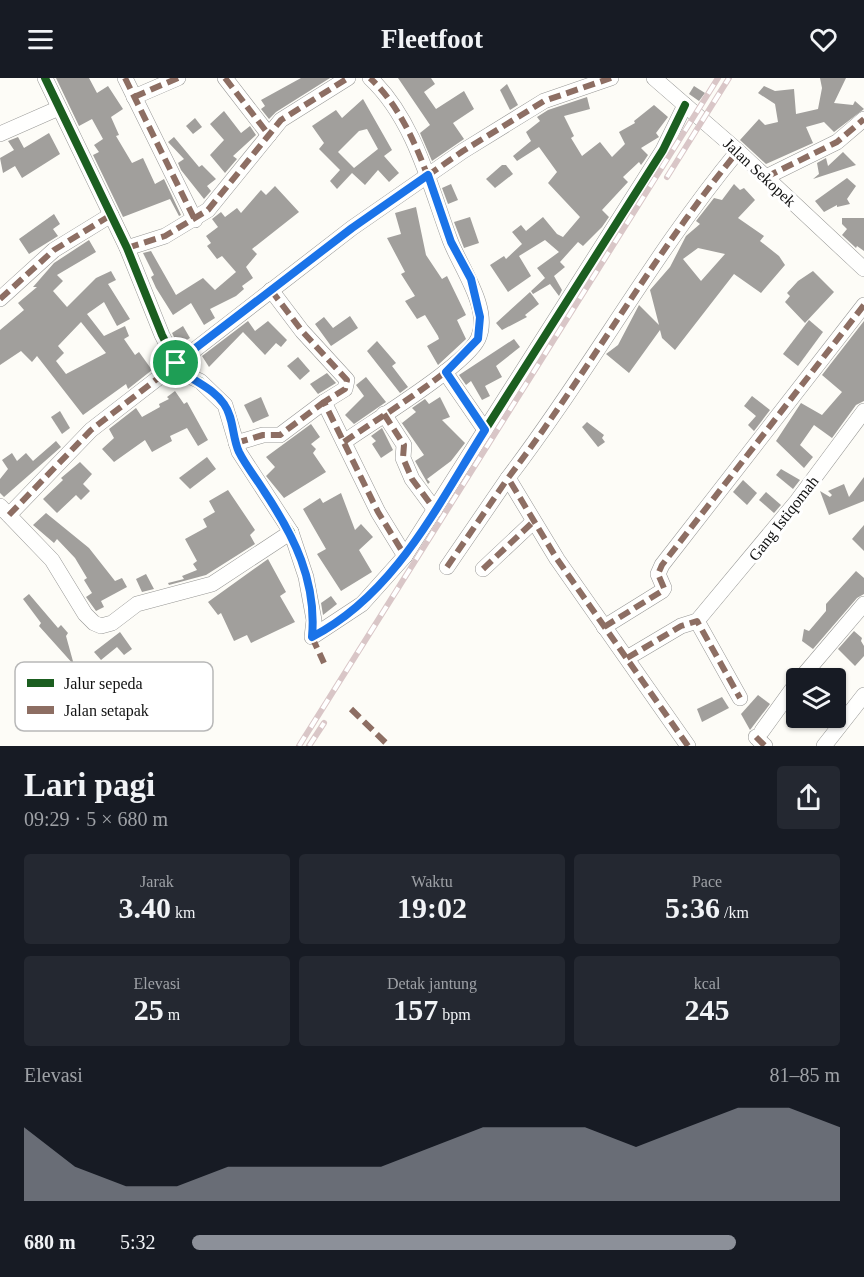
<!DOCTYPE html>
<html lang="id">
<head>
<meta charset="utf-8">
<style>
  body { margin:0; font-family:"Times New Roman",serif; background:#242831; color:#f1f3f6; height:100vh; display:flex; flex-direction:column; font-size:22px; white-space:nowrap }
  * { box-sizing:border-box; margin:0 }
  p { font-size:20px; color:#9ea1a6 }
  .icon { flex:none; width:33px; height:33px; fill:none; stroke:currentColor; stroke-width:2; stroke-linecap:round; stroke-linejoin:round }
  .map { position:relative; height:668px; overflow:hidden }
  .sheet { display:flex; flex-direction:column; background:#171b24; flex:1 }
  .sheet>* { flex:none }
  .controls { position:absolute; left:786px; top:590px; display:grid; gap:12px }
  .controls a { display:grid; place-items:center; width:60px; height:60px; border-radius:6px; background:#171b24; box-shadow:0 2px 4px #0004; font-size:30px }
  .pin { position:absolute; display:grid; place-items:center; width:51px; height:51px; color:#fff; margin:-26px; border:3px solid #fff; border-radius:50%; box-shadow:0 2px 6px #0007 }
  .round { display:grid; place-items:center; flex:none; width:63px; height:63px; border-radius:6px; background:#242831 }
  .summary { display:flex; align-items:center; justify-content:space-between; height:102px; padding:0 24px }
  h1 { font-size:33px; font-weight:700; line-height:45px }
  .metrics { display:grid; grid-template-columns:repeat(3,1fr); gap:9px; height:102px; padding:6px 24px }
  .metrics div { display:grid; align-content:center; border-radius:6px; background:#242831; text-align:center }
  .metrics b { font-size:30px; font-weight:700 }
  .metrics small { font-size:16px; font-weight:400 }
  .metrics p { font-size:16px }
  .chart { height:168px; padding:12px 24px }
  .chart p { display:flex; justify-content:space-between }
  .chart svg { width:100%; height:108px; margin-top:6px; fill:#8c9099; opacity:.7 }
  ul { padding:0 24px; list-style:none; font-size:20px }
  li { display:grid; grid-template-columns:96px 72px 1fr; align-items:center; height:45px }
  li i { height:15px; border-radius:8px; background:#8c9099 }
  header { display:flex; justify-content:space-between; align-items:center; height:78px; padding:0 24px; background:#171b24; font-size:27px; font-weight:700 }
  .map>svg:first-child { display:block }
</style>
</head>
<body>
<header><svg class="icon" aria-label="menu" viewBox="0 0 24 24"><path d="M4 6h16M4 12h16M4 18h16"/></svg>Fleetfoot<svg class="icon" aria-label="heart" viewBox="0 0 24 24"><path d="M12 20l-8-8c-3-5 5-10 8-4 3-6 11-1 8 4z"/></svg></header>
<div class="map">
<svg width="864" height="668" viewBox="0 0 864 668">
  <rect width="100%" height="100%" fill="#fdfcf7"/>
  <g fill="#a19f9c" fill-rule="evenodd">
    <path d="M56 0H89L97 15 108 8 123 31 111 39 119 57 116 58 132 85 143 80 155 106 164 101 181 137 179 138 170 121 123 139 93 77 99 74 94 67 103 61 92 41 79 48Z"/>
    <path d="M301 0H330L276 34 269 41 261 31 265 28 261 22Z"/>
    <path d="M398 0H431L435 6 424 14 436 31 464 13 474 31 453 45 464 61 432 83 420 55 430 47Z"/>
    <path d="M820 0H846L834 25 853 27 855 23 864 31 834 54 824 44 806 49 813 65 766 86 740 62 759 41 765 47 778 44 775 26 758 15 764 8 775 13 794 11 796 36 818 31 822 10Z"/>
    <path d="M507 6 518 27 510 32 500 12Z"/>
    <path d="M694 8 705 15 699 23 689 16Z"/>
    <path d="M587 19 590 31 564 38 574 58 571 60 582 78 600 64 612 79 625 66 619 54 635 45 634 43 654 27 668 39 656 55 659 59 641 70 648 77 644 83 641 87 639 84 623 99 628 104 602 132 609 139 602 149 583 168 578 164 560 184 565 189 554 198 562 212 559 218 550 206 533 216 531 213 545 200 537 190 559 174 545 162 519 178 531 198 508 214 490 187 504 178 506 181 522 166 512 154 521 147 526 153 543 139 557 156 563 159 580 139 548 105 557 94 539 69 517 83 513 78 531 63 526 54 540 43 537 39 548 32Z"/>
    <path d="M363 21 392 72 384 78 399 95 389 104 378 92 365 107 352 95 337 111 330 103 340 92 319 71 324 65 312 48 336 32 342 40ZM367 51 378 71 354 90 338 74 359 53Z"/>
    <path d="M224 33 241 55 250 48 256 57 233 78 237 81 225 95 210 77 224 62 210 46Z"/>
    <path d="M195 40 202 49 193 56 186 48Z"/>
    <path d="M49 55 60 76 22 100 15 88 3 95 0 80 14 72 8 63 18 59 24 70Z"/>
    <path d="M174 59 199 89 202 87 216 101 207 108 211 113 204 121 181 92 178 85 184 81 168 64Z"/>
    <path d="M843 74 856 87 813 101 819 96 817 85 826 80 828 88Z"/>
    <path d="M502 87H506L513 96 495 110 486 101Z"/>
    <path d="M847 100 856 108 847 121 850 126 837 129V127L824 134 815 123Z"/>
    <path d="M451 106 458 122 448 126 442 110Z"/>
    <path d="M734 106 740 112 744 110 755 122 738 140 764 158 760 163 779 178 785 187 761 215 734 196 675 272 662 260 660 252 629 295 606 276 618 267 639 227 659 247 650 212 670 189 686 158 700 146 696 143 714 120 722 122ZM698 170 725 176 701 203 683 181Z"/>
    <path d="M275 108 299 134 252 171 257 176 246 189 253 200 242 208 244 211 236 218 210 231 215 240 204 247 191 225 173 237 156 210 151 199 154 197 143 175 151 173 176 217 203 200 215 212 236 194 222 178 217 181 207 168 211 165 206 158 218 149 212 141 221 134 225 139 237 130 241 135 261 112 266 117Z"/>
    <path d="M416 129 426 177 442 201 447 198 466 237 457 242 466 261 438 287 427 268 439 261 438 258 425 237 417 241 405 223 415 218 401 196 405 194 387 160 401 156 395 135Z"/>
    <path d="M54 136 60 146 53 151 58 158 29 176 19 161Z"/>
    <path d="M470 139 479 165 464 170 454 144Z"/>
    <path d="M842 140H864V173L857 168 856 170 842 157 847 151 842 146Z"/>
    <path d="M89 162 96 174 57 197 63 203 53 213 67 229 96 200 111 193 116 202 108 206 130 241 117 248 104 224 87 236 104 258 125 248 129 258 124 261 135 277 139 274 152 292 128 311 126 306 83 337 37 278 32 284 21 273 0 287V252L24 232 18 225 37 209H33L54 185ZM81 244 106 275 66 296 56 283 64 275 58 268Z"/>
    <path d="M813 193 834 214 805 245 785 224 790 218 787 215 798 203Z"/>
    <path d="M530 214 539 226 525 237 527 239 502 252 496 245Z"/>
    <path d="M350 238 358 250 331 268 315 246 324 239 333 250Z"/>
    <path d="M809 242 823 254 798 288 783 276Z"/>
    <path d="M248 243 255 253 268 243 287 262 281 269 276 265 265 277 243 254 209 289 202 278Z"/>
    <path d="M864 243V323L856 327 832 360 814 347 800 367 813 379 804 390 776 363 801 325 822 337 842 314 822 297Z"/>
    <path d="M183 248 190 260 178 267 172 255Z"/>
    <path d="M514 261 520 269 496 288 502 299 485 308 490 318 482 322 471 303 466 307 459 297Z"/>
    <path d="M377 263 396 285 392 288 408 309 400 315 367 273Z"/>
    <path d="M298 279 310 293 300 302 287 288Z"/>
    <path d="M327 295 336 305 318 316 310 306Z"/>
    <path d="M366 299 386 324 354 346 345 337 364 318 356 307Z"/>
    <path d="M175 313 184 326 187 324 208 362 198 368 187 350 170 358 172 363 152 374 145 362 114 384 102 371 114 360 109 351 136 330 142 339 160 329 159 326 169 321 167 319Z"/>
    <path d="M752 318 770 332 754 353 748 347 756 338 744 328Z"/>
    <path d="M261 319 269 338 253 345 244 327Z"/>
    <path d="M440 319 450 339 442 342 465 365 451 383 427 401 430 404 428 406 415 383 424 377 399 341 402 345 416 334 412 330 425 321 429 326Z"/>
    <path d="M60 333 70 350 62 356 51 339Z"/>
    <path d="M587 344 604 357 602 360 605 364 598 369 582 349Z"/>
    <path d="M311 346 320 359 311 366 316 371 313 375 326 394 284 420 266 398 275 389 266 379Z"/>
    <path d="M382 350 393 372 381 380 372 366 376 363 371 358Z"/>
    <path d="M56 363 61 369 4 419 0 415V401L8 391 2 382 12 375 17 383 26 375 33 383Z"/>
    <path d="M207 379 216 391 190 411 179 400Z"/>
    <path d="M80 384 92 396 83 406 90 413 81 422 76 417 57 435 43 421 63 402 61 400Z"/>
    <path d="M781 391 800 402 793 411 776 397Z"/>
    <path d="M864 399V423L829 437 820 413 830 419 832 417 828 413 844 406 849 419Z"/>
    <path d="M743 402 757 415 747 427 733 414Z"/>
    <path d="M228 412 255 452 250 457 255 466 206 497 169 507 168 505 184 501 182 498 197 492 193 486 197 483 185 461 207 449 203 441 215 434 209 423Z"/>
    <path d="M766 414 781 427 774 435 759 422Z"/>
    <path d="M341 415 355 452 361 446 373 459 359 472 372 494 341 513 317 476 326 471 303 431 320 420 323 425Z"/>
    <path d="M46 435 89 470 115 503 122 500 127 509 101 523 104 529 96 533 86 519 92 515 84 502 87 500 75 480 57 461 54 465 33 447Z"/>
    <path d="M864 447V473L852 461Z"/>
    <path d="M268 481 286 514 280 518 295 544 251 565 247 557 234 563 221 535 218 537 208 524Z"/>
    <path d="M856 493 864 500V516L857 520 813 571 802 563 804 551 809 553 826 533V526Z"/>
    <path d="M146 496 154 511 142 514 136 501Z"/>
    <path d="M29 516 58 550 61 547 68 555 66 558 74 587 39 548 41 545 23 521Z"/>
    <path d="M331 518 337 526 323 537 321 525Z"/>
    <path d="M854 553 862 560 861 563 864 568V578L855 588 838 571Z"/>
    <path d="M120 554 132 571 124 577 117 569 101 582 94 574Z"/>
    <path d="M758 617 770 626 750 652 741 636Z"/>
    <path d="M722 619 729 630 702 644 697 631Z"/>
  </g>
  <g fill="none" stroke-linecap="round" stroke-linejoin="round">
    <g stroke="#979795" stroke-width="16">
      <g id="minor">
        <path d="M45 0 127 170 162 257 176 285 182 295 200 303 225 327 239 374 291 454 306 499 314 542 312 559 362 526 405 478 663 72 685 27"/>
        <path d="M125 0 195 142"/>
        <path d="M225 0 269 57"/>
        <path d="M654 0 738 73 864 191"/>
        <path d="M134 19 178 0"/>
        <path d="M0 56 59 30"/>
        <path d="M766 99 837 64 864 41"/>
        <path d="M127 170 165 158 208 132 281 42 348 0"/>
        <path d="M271 212 302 253 347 302 345 311 324 324 378 434 405 478"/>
        <path d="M0 221 54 172 111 137"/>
        <path d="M445 294 485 352"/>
        <path d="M384 336 404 367 403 380 412 401 435 432"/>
        <path d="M344 364C372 344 465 288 478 261 492 231 460 189 450 162 430 108 414 41 370 0"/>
        <path d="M236 365 263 357H280L324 324"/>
        <path d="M0 428 52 482 85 536 94 545 101 548 112 545 137 526 212 506 291 454"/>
        <path d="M9 437 91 352 352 150 463 73 544 23 611 0"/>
        <path d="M447 489 508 400"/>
        <path d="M483 491 533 444"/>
        <path d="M697 543 797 423 864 333"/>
        <path d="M697 543 740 620"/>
        <path d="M604 549 662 513 664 510 658 496 662 487 864 227"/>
        <path d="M627 580 681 548 697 543"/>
        <path d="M801 600 864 526"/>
        <path d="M762 653 796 606"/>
        <path d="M756 659 765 668"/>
        <path d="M688 668 557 481 508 400C589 294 653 176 738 73"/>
        <path d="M824 668 864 617"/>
      </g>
    </g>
    <use href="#minor" stroke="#fffffe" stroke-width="15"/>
    <g stroke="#d9c6c7" stroke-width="6">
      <g id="rail">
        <path d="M667 99 729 0"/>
        <path d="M299 668 718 0"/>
        <path d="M309 668 324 645"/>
      </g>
    </g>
    <use href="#rail" stroke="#fff" stroke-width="4" stroke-dasharray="11" stroke-linecap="butt"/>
    <g stroke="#8d6e63" stroke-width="6" stroke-dasharray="12 6" stroke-linecap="butt">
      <path d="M125 0 195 142"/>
      <path d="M225 0 269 57"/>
      <path d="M134 19 178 0"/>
      <path d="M766 99 837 64 864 41"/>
      <path d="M127 170 165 158 208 132 281 42 348 0"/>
      <path d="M271 212 302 253 347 302 345 311 324 324 378 434 405 478"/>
      <path d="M0 221 54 172 111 137"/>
      <path d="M445 294 485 352"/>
      <path d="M384 336 404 367 403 380 412 401 435 432"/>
      <path d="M344 364C372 344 465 288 478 261 492 231 460 189 450 162 430 108 414 41 370 0"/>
      <path d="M236 365 263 357H280L324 324"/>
      <path d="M9 437 91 352 352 150 463 73 544 23 611 0"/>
      <path d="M447 489 508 400"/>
      <path d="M483 491 533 444"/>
      <path d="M604 549 662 513 664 510 658 496 662 487 864 227"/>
      <path d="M312 559 324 585"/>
      <path d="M627 580 681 548 697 543 740 620"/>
      <path d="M351 631 389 668"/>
      <path d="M756 659 765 668"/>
      <path d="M688 668 557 481 508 400C589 294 653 176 738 73"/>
    </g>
    <g stroke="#fff" stroke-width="11">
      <path id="cycleway" d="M45 0 127 170 162 257 176 285 182 295 200 303 225 327 239 374 291 454 306 499 314 542 312 559 362 526 405 478 663 72 685 27"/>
    </g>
    <use href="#cycleway" stroke="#1b5e20" stroke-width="8"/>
  </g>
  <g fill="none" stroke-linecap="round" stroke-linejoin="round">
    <g stroke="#fff" stroke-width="12">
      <path id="route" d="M428 97 451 164 471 201 480 239 478 261 446 294 485 352C437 428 395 516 312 559 317 503 294 458 264 413 256 400 246 388 239 374 232 359 234 340 224 326 210 306 187 303 176 285L352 150Z"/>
    </g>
    <use href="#route" stroke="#1a73e8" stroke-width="8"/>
  </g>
  <g text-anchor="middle" stroke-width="6" stroke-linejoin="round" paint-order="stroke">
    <g font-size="16" fill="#111" stroke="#fff">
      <text transform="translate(760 94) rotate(43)" y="6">Jalan Sekopek</text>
      <text transform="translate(783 440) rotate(-52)" y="6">Gang Istiqomah</text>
    </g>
  </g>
  <rect x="15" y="584" width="198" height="69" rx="9" fill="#fff" stroke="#b8b8b8" stroke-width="1.5"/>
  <rect x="27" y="601" width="27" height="8" fill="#1b5e20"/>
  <rect x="27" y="628" width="27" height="8" fill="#8d6e63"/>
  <g font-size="16" fill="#111">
    <text x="64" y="611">Jalur sepeda</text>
    <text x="64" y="638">Jalan setapak</text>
  </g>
</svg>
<div class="controls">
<a><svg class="icon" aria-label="layers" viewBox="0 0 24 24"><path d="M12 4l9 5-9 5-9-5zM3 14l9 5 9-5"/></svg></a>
</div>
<div class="pin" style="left:176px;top:285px;background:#1e9e55"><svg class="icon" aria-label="arrive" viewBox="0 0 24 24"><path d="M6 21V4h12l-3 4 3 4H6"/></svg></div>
</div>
<section class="sheet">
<div class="summary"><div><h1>Lari pagi</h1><p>09:29 · 5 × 680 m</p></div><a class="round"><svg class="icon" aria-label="share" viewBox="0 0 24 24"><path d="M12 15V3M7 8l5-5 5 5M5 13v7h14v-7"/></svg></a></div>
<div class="metrics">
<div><p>Jarak</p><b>3.40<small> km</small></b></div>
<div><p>Waktu</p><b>19:02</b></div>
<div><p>Pace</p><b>5:36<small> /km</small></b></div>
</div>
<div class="metrics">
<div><p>Elevasi</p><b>25<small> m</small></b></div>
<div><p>Detak jantung</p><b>157<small> bpm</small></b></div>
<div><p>kcal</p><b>245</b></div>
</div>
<div class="chart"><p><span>Elevasi</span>81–85 m</p>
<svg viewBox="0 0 160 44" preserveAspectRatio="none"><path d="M0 44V14L10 30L20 38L30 38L40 30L50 30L60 30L70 30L80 22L90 14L100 14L110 14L120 22L130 14L140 6L150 6L160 14V44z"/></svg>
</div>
<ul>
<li><b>680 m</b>5:32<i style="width:84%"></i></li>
</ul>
</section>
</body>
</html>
